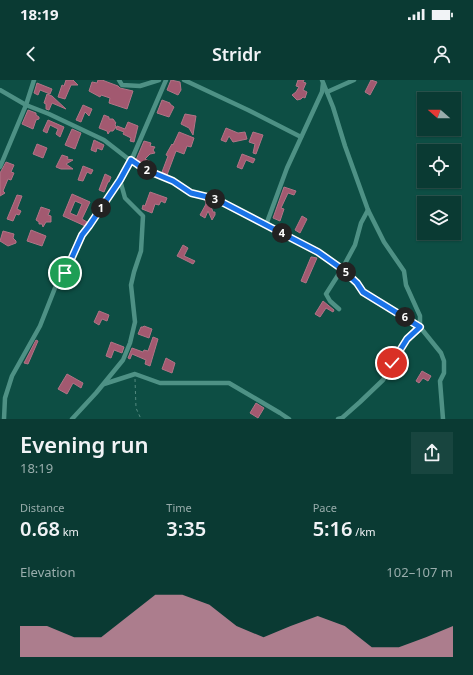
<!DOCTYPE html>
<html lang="en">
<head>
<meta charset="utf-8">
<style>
  body { margin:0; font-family:"Noto Sans",sans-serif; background:#18453f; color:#f1f3f6; height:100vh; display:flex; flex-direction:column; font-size:15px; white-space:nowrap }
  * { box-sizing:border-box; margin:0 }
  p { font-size:13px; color:#99adac }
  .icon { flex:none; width:22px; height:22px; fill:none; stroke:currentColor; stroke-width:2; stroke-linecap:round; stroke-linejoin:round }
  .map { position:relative; height:339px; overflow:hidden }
  .details { display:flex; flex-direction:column; background:#0a3a33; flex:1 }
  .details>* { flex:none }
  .needle { width:26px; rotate:290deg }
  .fabs { position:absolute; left:417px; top:12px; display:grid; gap:8px }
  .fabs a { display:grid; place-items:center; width:44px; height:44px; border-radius:0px; background:#0a3a33; box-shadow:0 1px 3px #0004,0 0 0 1px #2a544e; font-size:20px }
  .pin { position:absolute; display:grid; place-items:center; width:34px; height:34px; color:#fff; margin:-17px; border:2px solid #fff; border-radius:50%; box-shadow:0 1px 4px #0007 }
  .km { position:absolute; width:20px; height:20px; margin:-10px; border-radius:50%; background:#222; color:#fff; font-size:11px; line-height:20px; text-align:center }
  .round { display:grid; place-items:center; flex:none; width:42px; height:42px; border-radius:0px; background:#18453f }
  .overview { display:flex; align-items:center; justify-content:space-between; height:68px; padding:0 20px }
  h1 { font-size:22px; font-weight:600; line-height:30px }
  .figures { display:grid; grid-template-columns:repeat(3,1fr); gap:6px; height:68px; padding:4px 20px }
  .figures div { display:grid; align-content:center }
  .figures b { font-size:20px; font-weight:600 }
  .figures small { font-size:11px; font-weight:400 }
  .figures p { font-size:11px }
  .chart { height:112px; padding:8px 20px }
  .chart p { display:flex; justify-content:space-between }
  .chart svg { width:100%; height:72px; margin-top:4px; fill:#f19ab4; opacity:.7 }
  .status { display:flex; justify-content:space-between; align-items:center; height:28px; padding:0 20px; background:#0a3a33; direction:ltr }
  .status svg { height:11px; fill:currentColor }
  header { display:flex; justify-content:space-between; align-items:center; height:52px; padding:0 20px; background:#0a3a33; font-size:18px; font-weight:600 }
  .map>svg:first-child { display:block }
</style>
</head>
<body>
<div class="status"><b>18:19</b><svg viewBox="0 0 49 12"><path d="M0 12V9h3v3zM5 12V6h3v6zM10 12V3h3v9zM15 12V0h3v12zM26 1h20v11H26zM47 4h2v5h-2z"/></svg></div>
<header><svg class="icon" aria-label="back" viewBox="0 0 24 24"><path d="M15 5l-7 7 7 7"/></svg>Stridr<svg class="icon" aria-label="person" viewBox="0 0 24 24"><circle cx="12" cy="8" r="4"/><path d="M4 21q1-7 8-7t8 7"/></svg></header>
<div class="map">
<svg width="473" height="339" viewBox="0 0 473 339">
  <rect width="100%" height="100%" fill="#0d4e44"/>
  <g fill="#a25970" stroke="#b17486" fill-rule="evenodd">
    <path d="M66 0H73L78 5H71L65 19 58 17 62 5 64 6Z"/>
    <path d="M98 0H102L118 6 120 8 133 11 127 29 109 23 110 18 101 15 100 17 89 11 92 2 97 3Z"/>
    <path d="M171 0 180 2 181 10 178 15 167 10Z"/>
    <path d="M298 0H304L303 2 306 3 303 10 307 12 305 18 303 17 301 19 297 20 292 15 296 12 299 7 296 6Z"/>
    <path d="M371 0 377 2 370 15 365 12Z"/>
    <path d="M37 3 52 9 50 14 40 10 38 15 34 13Z"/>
    <path d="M47 14 52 16 66 29 52 23 49 30 46 29V24L44 23Z"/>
    <path d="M162 20 170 23V24L174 27 169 37 157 33Z"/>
    <path d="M83 25 92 29 89 36 85 32 81 42 76 40Z"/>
    <path d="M28 30 36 33V35L39 37V39L36 40 33 49 22 44Z"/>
    <path d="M185 34 196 36 193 55 189 48 181 44Z"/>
    <path d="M104 35 109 37V39H113L116 43 115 44 116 47 113 51H110L108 54 107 51 99 48Z"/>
    <path d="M48 40 64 47 60 57 56 54 58 49 50 45 47 53 43 51Z"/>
    <path d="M128 42 138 46 134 62 130 61 131 58 123 54 124 52 116 49 117 46 125 49Z"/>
    <path d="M226 48 238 53 245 52 247 59 233 62 229 56 226 62 221 60Z"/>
    <path d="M72 49 81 53 75 69 65 65Z"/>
    <path d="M179 52 194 58 191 67 187 66 184 74 176 71 167 95 162 92 168 76 166 75 168 71 172 64 173 65Z"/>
    <path d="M253 52 263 55 256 74 253 73 255 64 249 62Z"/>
    <path d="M94 60 104 65 102 70 97 68 96 72 91 70Z"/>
    <path d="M144 61 151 63 150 66 155 67 153 70 155 73 150 74 145 79 151 82 149 87 136 80Z"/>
    <path d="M37 64 47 68 43 78 33 74Z"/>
    <path d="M242 74 255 79 253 83 246 80 242 89 237 87Z"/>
    <path d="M62 75 68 77 67 79 73 80 66 84 73 89H61L56 87Z"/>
    <path d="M6 82 14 85 11 92 14 93 11 100 8 99 3 111 5 113 0 116V93Z"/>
    <path d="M83 86 93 90 91 94 87 92 83 101 78 100Z"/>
    <path d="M105 94 111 97 109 102H108L104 112 99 110Z"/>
    <path d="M284 107 296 111 294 115 288 113 281 128 284 129 280 141 273 138Z"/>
    <path d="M150 112 167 118 165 123 161 121 159 125 155 124 152 133 142 129 143 125 145 126Z"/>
    <path d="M72 114 90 122 82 139 87 142 85 146 63 136ZM75 121 82 124 77 136 70 133Z"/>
    <path d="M17 115 22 116 17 129 21 131 19 135 16 134 13 141 7 139Z"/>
    <path d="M205 120 209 121 213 132H215V135L212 140 208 131 205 138 200 135 206 124Z"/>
    <path d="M41 127 50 130 48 135 51 136V142H46L43 147 42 144H39V142L36 140Z"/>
    <path d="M302 136 307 139 300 153 295 150Z"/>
    <path d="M31 150 46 156 42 166 27 161Z"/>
    <path d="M3 151 14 154 13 158 16 161V163L8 166 0 161Z"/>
    <path d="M183 165 188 168 184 176 195 181 193 184 177 176Z"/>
    <path d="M311 177H312L317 178 306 203 301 201Z"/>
    <path d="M323 221 334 230 333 232 326 228 320 237 315 234Z"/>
    <path d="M99 231 109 235 107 241 102 239 99 245 94 242Z"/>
    <path d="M144 246 152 249 149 258 138 254 141 247H143Z"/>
    <path d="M153 257 158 259 150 286 145 284 146 280 132 274 130 279 128 278 132 268 143 272 144 270 148 271Z"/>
    <path d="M36 260 38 261 28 284 24 283Z"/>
    <path d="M111 262 124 267 122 273 114 270 111 278 106 276Z"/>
    <path d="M166 278 175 283 172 293 162 289Z"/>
    <path d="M422 291 431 296 428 301 423 298 419 303 416 301Z"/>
    <path d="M67 294 83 303 81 308 73 303 67 314 58 309Z"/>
    <path d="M256 323 264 328 258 338 250 333Z"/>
  </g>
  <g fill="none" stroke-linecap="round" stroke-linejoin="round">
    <path stroke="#52887e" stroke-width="1" stroke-dasharray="3 3" stroke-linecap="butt" d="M135 299 136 328 141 339"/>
    <g stroke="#4e9185" stroke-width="4.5">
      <path d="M119 0 122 5 140 6 159 0"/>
      <path d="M184 0 248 30 301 57"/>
      <path d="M322 0 333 27 345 66 368 130 384 162 404 191 406 205 420 236V247L441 273 444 281V293L440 301 443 339"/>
      <path d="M0 10 26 25 49 34 104 60 131 81 144 89 173 101 191 113 216 119 318 172 342 189 357 203 363 212 420 247 407 259 383 300 360 322 342 338 338 339"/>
      <path d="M327 12 354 0"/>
      <path d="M0 87 26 25 34 0"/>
      <path d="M266 145 287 88 322 12 323 3"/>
      <path d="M339 229 330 221 326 214 342 189 355 165 361 143 368 130"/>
      <path d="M104 304 135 294 160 303H229L280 333 289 339"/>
      <path d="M4 339 5 318 12 296 40 246 55 208 65 193 82 155 89 146 120 100 131 81 166 0"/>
      <path d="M72 339 96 313 123 280 130 263 135 242 131 205 134 192 141 171 143 136 125 118 120 100"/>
    </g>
  </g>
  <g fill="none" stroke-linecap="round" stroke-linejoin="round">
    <g stroke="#fff" stroke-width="8">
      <path id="route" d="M65 193 82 155 89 146 120 100 131 80 144 89 173 101 191 113 216 119 318 172 342 189 357 203 363 212 420 247 407 259 392 283"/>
    </g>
    <use href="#route" stroke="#1a73e8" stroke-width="5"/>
  </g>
</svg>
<div class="fabs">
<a><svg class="needle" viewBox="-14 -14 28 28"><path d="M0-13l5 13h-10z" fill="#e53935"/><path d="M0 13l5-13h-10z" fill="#99adac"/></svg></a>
<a><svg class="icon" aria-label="locate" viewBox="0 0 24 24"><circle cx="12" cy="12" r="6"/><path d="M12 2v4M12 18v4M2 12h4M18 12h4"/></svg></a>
<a><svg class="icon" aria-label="layers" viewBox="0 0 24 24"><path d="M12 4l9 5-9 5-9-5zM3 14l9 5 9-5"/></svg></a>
</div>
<div class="pin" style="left:65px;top:193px;background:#1e9e55"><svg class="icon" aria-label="arrive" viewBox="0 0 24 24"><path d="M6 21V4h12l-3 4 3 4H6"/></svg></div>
<div class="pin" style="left:392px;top:283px;background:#d93025"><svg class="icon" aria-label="check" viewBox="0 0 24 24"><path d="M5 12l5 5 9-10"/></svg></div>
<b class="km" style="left:101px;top:128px">1</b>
<b class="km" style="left:147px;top:90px">2</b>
<b class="km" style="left:215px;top:119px">3</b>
<b class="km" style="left:282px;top:153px">4</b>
<b class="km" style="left:346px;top:192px">5</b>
<b class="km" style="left:405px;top:237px">6</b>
</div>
<section class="details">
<div class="overview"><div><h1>Evening run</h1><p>18:19</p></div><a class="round"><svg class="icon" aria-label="share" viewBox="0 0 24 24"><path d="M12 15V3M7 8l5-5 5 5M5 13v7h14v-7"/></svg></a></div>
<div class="figures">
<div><p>Distance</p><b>0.68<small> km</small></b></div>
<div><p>Time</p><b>3:35</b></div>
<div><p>Pace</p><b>5:16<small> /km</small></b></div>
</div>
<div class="chart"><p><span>Elevation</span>102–107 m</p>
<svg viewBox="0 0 160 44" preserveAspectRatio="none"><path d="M0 44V25L10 25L20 32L30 32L40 19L50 6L60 6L70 12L80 25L90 32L100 25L110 19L120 25L130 38L140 38L150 32L160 25V44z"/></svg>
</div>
</section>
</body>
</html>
